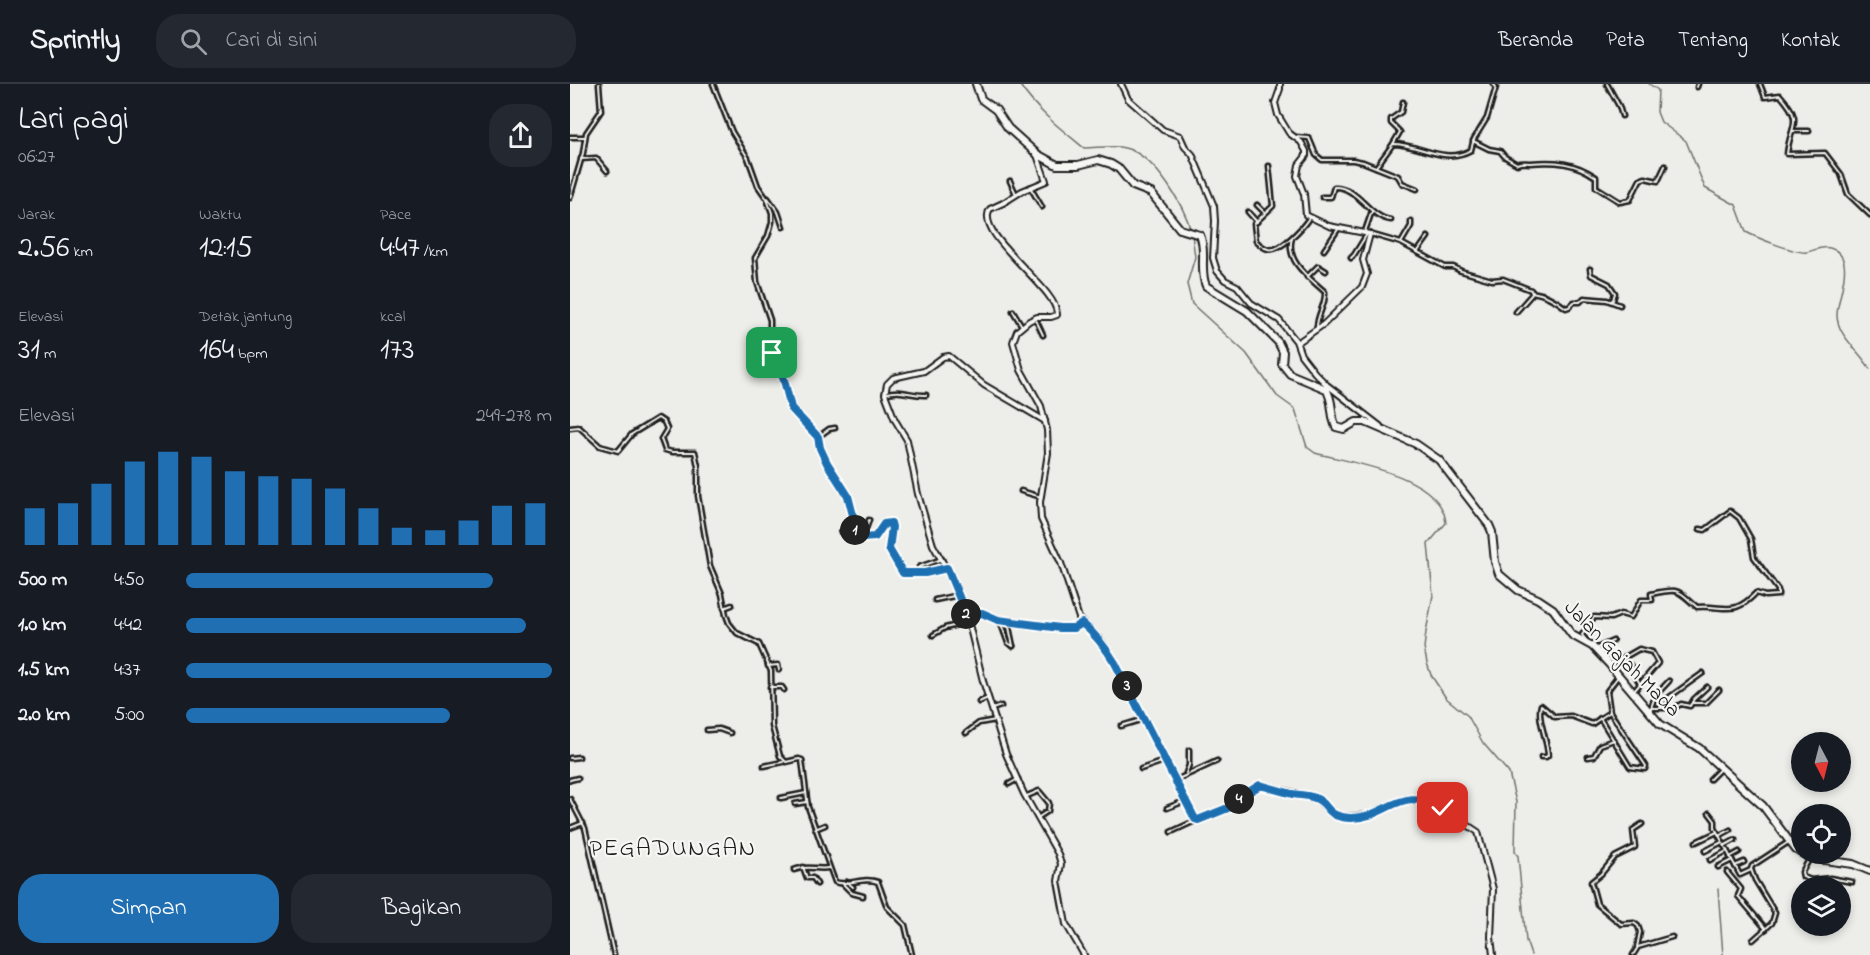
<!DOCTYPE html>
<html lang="id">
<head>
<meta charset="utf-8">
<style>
  body { margin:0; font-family:"Indie Flower",sans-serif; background:#242831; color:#f1f3f6; height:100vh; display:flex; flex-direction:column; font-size:22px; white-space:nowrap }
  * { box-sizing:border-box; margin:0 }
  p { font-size:20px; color:#9ea1a6 }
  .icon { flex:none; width:33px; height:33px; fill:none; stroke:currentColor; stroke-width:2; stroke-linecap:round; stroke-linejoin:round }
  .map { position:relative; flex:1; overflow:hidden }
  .panel { display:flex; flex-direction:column; background:#171b24; width:570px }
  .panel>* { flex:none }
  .needle { width:39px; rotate:173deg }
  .buttons { position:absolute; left:1221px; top:648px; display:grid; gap:12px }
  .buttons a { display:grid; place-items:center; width:60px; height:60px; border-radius:50%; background:#171b24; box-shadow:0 3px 9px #0003; font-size:30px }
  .pin { position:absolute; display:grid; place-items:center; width:51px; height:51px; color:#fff; margin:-26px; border-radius:12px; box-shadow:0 3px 9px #0006 }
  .km { position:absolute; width:30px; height:30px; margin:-15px; border-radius:50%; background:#222; color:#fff; font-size:16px; line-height:30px; text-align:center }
  .round { display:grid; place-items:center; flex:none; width:63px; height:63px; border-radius:24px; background:#242831 }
  .overview { display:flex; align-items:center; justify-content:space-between; height:102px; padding:0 18px }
  h1 { font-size:33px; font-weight:600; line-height:45px }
  .metrics { display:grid; grid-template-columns:repeat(3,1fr); gap:9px; height:102px; padding:6px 18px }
  .metrics div { display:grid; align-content:center }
  .metrics b { font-size:30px; font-weight:600 }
  .metrics small { font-size:16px; font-weight:400 }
  .metrics p { font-size:16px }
  .chart { height:168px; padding:12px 18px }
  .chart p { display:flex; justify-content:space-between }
  .chart svg { width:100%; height:108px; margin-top:6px; stroke:#1f6fb2; stroke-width:6 }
  .cta { display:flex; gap:12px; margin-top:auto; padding:12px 18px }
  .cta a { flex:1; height:69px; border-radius:24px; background:#1f6fb2; color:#fff; font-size:24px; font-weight:600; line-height:69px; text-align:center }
  .cta a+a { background:#242831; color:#f1f3f6 }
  ul { padding:0 18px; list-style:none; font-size:20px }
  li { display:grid; grid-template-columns:96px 72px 1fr; align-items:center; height:45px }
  li i { height:15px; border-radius:8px; background:#1f6fb2 }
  header { display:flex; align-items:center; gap:36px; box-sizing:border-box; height:84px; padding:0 30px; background:#171b24; border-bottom:2px solid #363941 }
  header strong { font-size:28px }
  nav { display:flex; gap:33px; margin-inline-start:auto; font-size:21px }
  .search { width:420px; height:54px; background:#242831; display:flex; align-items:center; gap:15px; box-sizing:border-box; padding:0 21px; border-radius:24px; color:#9ea1a6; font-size:22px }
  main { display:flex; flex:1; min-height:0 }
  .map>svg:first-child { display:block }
</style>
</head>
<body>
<header>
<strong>Sprintly</strong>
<div class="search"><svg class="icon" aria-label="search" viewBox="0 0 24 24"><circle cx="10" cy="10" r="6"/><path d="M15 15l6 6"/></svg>Cari di sini</div>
<nav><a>Beranda</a><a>Peta</a><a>Tentang</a><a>Kontak</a></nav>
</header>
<main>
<section class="panel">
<div class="overview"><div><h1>Lari pagi</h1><p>06:27</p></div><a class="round"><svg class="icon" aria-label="share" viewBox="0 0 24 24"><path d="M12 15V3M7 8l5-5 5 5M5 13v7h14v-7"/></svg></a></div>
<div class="metrics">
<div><p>Jarak</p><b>2.56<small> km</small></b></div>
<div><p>Waktu</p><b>12:15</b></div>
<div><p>Pace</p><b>4:47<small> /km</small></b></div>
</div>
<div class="metrics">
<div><p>Elevasi</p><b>31<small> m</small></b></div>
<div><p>Detak jantung</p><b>164<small> bpm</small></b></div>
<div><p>kcal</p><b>173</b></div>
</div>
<div class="chart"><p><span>Elevasi</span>249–278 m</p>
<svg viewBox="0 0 160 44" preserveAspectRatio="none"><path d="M5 44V29M15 44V27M25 44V19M35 44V10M45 44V6M55 44V8M65 44V14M75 44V16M85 44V17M95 44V21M105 44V29M115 44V37M125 44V38M135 44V34M145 44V28M155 44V27"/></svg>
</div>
<ul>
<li><b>500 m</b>4:50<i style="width:84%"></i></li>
<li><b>1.0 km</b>4:42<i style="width:93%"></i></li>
<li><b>1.5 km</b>4:37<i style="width:100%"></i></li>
<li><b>2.0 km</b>5:00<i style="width:72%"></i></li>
</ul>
<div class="cta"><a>Simpan</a><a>Bagikan</a></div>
</section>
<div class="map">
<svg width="1300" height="871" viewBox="0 0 1300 871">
  <rect width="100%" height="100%" fill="#edede9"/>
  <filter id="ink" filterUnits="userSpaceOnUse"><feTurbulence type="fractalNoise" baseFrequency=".0167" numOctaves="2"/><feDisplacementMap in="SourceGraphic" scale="12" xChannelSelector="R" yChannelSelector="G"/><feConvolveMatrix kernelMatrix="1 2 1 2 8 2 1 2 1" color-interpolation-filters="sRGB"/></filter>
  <g filter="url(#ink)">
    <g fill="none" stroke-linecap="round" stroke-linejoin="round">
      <g stroke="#6f6f6d" stroke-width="1.5">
        <path d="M449 0C466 26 491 45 514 64 529 64 547 60 561 66 586 76 614 121 621 147"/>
        <path d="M1079 0 1088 6 1087 28 1091 38 1116 57 1135 104 1166 121 1176 148C1185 153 1227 170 1237 168 1245 166 1252 162 1260 164 1288 172 1267 213 1267 231 1267 252 1290 267 1300 285"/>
        <path d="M622 151 625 173 617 200 622 220 676 269 707 312 725 325 737 363 745 369C782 379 872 391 876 439L858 460 863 511 856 548 854 564 857 579 861 591 876 614 898 632 913 659 939 689 946 718 945 768 948 772 956 857 961 871"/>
        <path d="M1148 805 1153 871"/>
      </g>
      <g stroke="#1c1c1c" stroke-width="7">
        <g id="street">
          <path d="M143 0 162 48 178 74 188 102 197 115 202 129V138L198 152 185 174 187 198 200 236V253L203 272 214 296 221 324 248 353 250 364 257 379 277 412 285 439V452L292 454 305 453 314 440 319 439 322 443 319 465 333 489H355L376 484"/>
          <path d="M1037 0 1049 22 1052 32"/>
          <path d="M1190 0 1195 13 1210 11C1235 39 1220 40 1217 70L1255 69 1271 90 1278 110 1300 131"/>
          <path d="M1127 3 1128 0"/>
          <path d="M1223 47H1239"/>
          <path d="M0 53H15"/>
          <path d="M725 53 739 54 746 71 752 76H783L793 78 828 92 832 99 847 105"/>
          <path d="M903 57 919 65 930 67 935 73 947 80C952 78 954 79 960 79 985 77 1004 78 1026 93V103L1050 118 1060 116 1070 96 1075 94 1088 97 1095 82"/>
          <path d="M823 60 830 48 821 39V35L831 28 833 18"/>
          <path d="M11 75 26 74 37 87"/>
          <path d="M699 82 703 122 684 140 686 157C689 160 694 164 698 165 710 169 733 143 739 134"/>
          <path d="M806 83 823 60C850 60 874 81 901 66L904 55 917 34 926 3 923 0"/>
          <path d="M440 97 446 110"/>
          <path d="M460 103 472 123"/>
          <path d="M752 113H761L764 103C788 102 799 134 821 136"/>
          <path d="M0 114 13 69 16 49 31 27 29 0"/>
          <path d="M198 114 208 128 213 143"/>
          <path d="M687 121 695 129"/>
          <path d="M678 128 687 138"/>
          <path d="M794 150 802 127"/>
          <path d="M800 150 831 159 875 183H883L891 187 922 196 933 195 961 206 962 210 946 228"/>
          <path d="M722 154C715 178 740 194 755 208 756 221 747 230 747 243"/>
          <path d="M831 159 841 142V137"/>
          <path d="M754 166 769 144"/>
          <path d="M848 167 858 153"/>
          <path d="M781 174 784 171 797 150"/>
          <path d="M1020 185 1021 191 1039 200 1045 209 1043 216 1041 217"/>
          <path d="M737 193 748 182 756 187"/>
          <path d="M962 208C976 210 986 216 996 224L999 223 1004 218H1010L1014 214 1037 216 1050 221"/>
          <path d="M443 227 452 242"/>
          <path d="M465 234 473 251"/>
          <path d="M315 310C332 304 340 312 356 311"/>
          <path d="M0 344 9 343 30 362 48 367 62 350 88 334 94 338 97 345 91 355 95 366 102 368H125L128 382V412L140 482 152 510 156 531 159 539 167 549 189 560 201 587 202 642 210 672 216 678 229 675 232 676 238 723 265 798C277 803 293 792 308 798L317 823 335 841 342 871"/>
          <path d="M248 353 259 345 265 344"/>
          <path d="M451 407 471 413"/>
          <path d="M271 448H285"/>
          <path d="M293 453 299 436"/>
          <path d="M349 488V483L372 475"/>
          <path d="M365 516 389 511"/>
          <path d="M154 524 162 521"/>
          <path d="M397 532 412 529 428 535 490 544H504L512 539"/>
          <path d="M430 537 438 559 443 562"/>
          <path d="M432 540 439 543 443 562"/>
          <path d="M363 551 375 544 399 538"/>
          <path d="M1016 556 1012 551 1024 533 1041 534 1051 530 1061 533 1071 516H1082L1081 510C1110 504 1106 505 1127 523 1156 521 1163 533 1186 509L1195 512 1208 511V506L1184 473 1181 455 1169 434 1160 427 1135 446 1130 445"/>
          <path d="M1027 564 1043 557"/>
          <path d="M1043 580 1069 565 1082 568 1088 579 1065 606"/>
          <path d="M1060 581 1070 600"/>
          <path d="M198 582 208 581 209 586"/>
          <path d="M200 603H212L214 606"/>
          <path d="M409 618 418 614"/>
          <path d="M1123 619H1136L1149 606"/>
          <path d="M1091 623 1094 617 1133 589"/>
          <path d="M1081 624 1085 612 1099 597"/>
          <path d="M422 625 431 622"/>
          <path d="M1080 626 1081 624H1104L1111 620 1120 622 1124 615 1137 603"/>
          <path d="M1030 634 1060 683 1075 685 1076 682 1040 628 1037 607 1047 594"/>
          <path d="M551 642 574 635"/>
          <path d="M137 646 149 645 160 649"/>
          <path d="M396 649 409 639 426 636"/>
          <path d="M971 673H976L978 671C977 654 967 635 971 621L985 633 1001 632 1022 640 1040 628"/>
          <path d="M1018 673 1024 672 1030 661 1044 656"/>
          <path d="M0 674 9 673"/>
          <path d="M194 682 213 678"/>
          <path d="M571 685 594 677"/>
          <path d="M616 689 619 681V666"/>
          <path d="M1140 695 1150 685"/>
          <path d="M0 696 8 694"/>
          <path d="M606 696 647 677"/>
          <path d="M439 700 448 695"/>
          <path d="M457 712 469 707 479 719 478 727 469 733"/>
          <path d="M211 714 236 709"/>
          <path d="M0 715 15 744 44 871"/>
          <path d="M225 720 237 718"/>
          <path d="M597 724 615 717"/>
          <path d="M1139 729 1145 737V744L1170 791 1181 786"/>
          <path d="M0 744 13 739"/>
          <path d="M245 745 255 741"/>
          <path d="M601 748 627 736"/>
          <path d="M1149 752 1160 746"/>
          <path d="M1126 758 1147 748"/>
          <path d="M1154 762 1165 756"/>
          <path d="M1135 767 1152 758"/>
          <path d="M1160 773 1169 768"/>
          <path d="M1240 774 1232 788 1233 793 1241 796 1260 794 1282 798"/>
          <path d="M1140 776 1157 767"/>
          <path d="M1165 782 1174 778"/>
          <path d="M233 783 237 794H243L247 800"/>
          <path d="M1148 783 1162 776"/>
          <path d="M224 786C237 781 246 786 259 784"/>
          <path d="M1157 788 1171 805 1168 812 1196 845"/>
          <path d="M277 798 283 803"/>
          <path d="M273 800 282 809 293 812"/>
          <path d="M1183 856 1202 839 1205 829 1185 796 1181 785 1182 782 1217 759"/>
          <path d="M1067 863 1070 848 1068 842 1064 839 1051 840 1027 820 1021 798 1031 790 1045 773 1065 763 1063 746 1072 740"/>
          <path d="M1063 871 1068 863 1102 853"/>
        </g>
      </g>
      <g stroke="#1c1c1c" stroke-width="8">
        <g id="secondary">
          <path d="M551 0 558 15 566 22 593 46 610 52 615 63 622 70 644 122 645 137 643 174 647 187 655 196 667 202 681 219 709 236 726 257 731 271 745 289 757 301 810 342"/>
          <path d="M710 0V5L705 19 708 31 719 49 731 58 736 67V72L729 81 727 92 734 110 736 131 759 142 800 150 793 176 797 190 792 203 754 240 727 259"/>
          <path d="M467 71 476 97 452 107 433 119 420 125C403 150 489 205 487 231L481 233H467L459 237 447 247 443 258 451 286 471 322 477 346 478 369 470 418 471 435 491 479 509 534 532 558 545 579 625 735H630L658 724 674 711 690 701 746 714 762 730 775 733 798 731 815 723 837 715 852 716 869 722 908 748 923 805 921 853 923 871"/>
          <path d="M475 337 414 301 379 272 373 273 354 287 323 294 317 300 315 310 325 336 337 356 348 410 363 461 381 493 397 532 413 597 436 670 454 710 488 770 491 780 488 797 496 840 514 871"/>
        </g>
      </g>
      <g stroke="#1c1c1c" stroke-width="10">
        <path id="highway" d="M406 0 411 15 426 26 438 44 467 70 487 81H508L528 76 541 80 549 85 563 102 581 109 610 145 630 151C637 167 629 186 636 202L677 227 708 258 713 268 712 280 720 290 756 305C764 317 760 331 766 343L774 345 786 338H795L846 360 869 376 919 441 922 448 925 478 929 490 948 506 968 515 983 525 1002 551 1022 562 1039 580 1090 640 1129 664 1193 722 1226 766 1240 774 1283 780 1300 787"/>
      </g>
      <use href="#street" stroke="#f6f6f2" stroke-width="2"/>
      <use href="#secondary" stroke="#f6f6f2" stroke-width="4"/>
      <use href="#highway" stroke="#f6f6f2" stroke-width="6"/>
    </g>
  </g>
  <g fill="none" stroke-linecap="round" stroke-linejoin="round" filter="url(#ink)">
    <g stroke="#fff" stroke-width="12">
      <path id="route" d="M202 269 214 296 221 324 248 353 250 364 257 379 278 412 285 439V452L292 454 305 453 314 440 321 439 322 443 319 465 333 489H355L377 484 397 532 412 529 428 536 490 544H504L512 539C526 551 536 564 545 579L625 735 628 736 658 724 674 711 690 701C701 704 711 707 722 710 729 711 738 711 745 714 761 720 753 732 780 734 817 735 829 699 873 724"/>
    </g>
    <use href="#route" stroke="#1f6fb2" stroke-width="8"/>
  </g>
  <g text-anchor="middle" stroke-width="4.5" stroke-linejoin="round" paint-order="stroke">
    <g font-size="21" fill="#1c1c1c" stroke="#f6f6f2">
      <text transform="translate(1053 574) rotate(45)" y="7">Jalan Gajah Mada</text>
    </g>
    <g font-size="24" letter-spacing="1.5" fill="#1c1c1c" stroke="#f6f6f2">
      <text x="103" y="771">PEGADUNGAN</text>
    </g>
  </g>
</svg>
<div class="buttons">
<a><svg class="needle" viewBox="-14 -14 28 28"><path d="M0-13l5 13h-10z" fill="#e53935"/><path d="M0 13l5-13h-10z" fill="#9ea1a6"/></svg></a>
<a><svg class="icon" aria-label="locate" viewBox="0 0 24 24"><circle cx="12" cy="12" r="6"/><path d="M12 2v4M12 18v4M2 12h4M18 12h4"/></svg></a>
<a><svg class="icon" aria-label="layers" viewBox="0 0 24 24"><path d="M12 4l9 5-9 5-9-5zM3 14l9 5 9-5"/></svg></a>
</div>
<div class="pin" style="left:202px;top:269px;background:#1e9e55"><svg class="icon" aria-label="arrive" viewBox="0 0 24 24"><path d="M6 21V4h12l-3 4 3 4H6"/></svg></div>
<div class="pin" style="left:873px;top:724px;background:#d93025"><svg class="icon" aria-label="check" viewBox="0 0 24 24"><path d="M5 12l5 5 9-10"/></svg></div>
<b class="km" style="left:285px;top:446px">1</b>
<b class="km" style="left:396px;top:530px">2</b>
<b class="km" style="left:557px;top:602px">3</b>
<b class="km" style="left:669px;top:715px">4</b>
</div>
</main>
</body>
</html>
